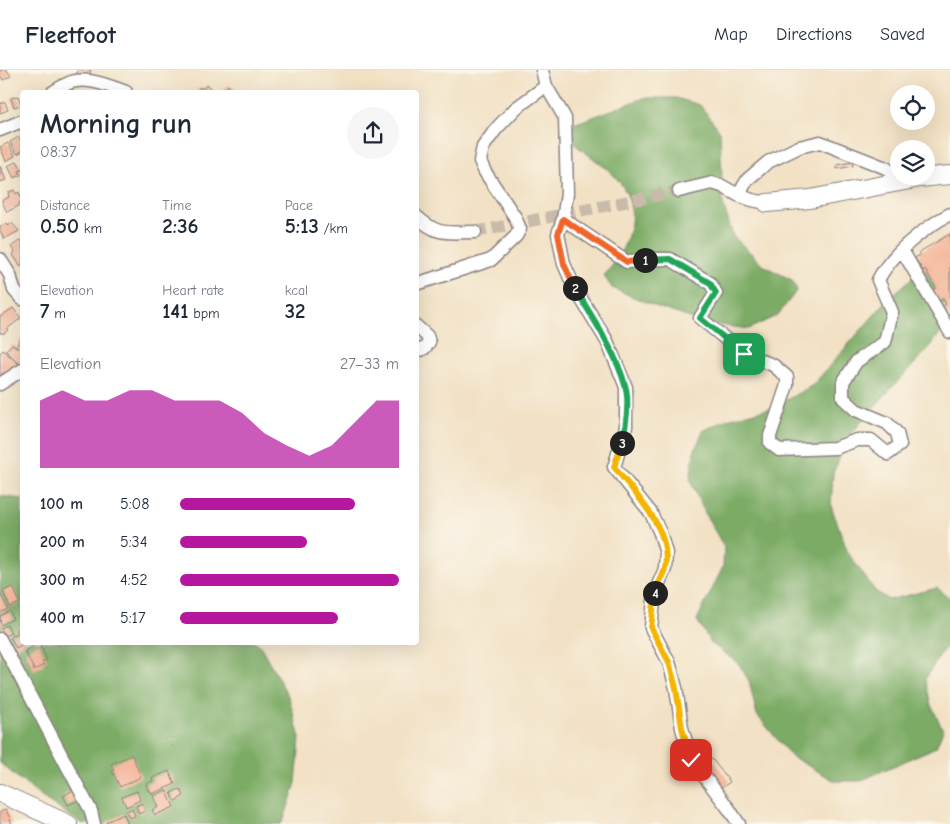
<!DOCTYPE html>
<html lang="en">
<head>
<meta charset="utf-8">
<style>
  body { margin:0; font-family:"Comic Neue",sans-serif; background:#f6f6f7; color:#1f2937; height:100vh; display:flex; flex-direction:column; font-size:19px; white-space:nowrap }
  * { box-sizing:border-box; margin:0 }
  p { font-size:16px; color:#747a83 }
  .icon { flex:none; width:28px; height:28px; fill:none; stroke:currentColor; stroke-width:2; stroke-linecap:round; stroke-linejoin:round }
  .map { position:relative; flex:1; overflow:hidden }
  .drawer { position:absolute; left:20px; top:20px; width:399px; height:555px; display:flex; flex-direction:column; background:#fff; border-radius:5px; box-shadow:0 5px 20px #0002 }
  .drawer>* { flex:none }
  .tools { position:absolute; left:890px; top:15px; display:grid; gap:10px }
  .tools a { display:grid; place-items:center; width:45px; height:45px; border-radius:50%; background:#fff; box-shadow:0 5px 20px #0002; font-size:25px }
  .pin { position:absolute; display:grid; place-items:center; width:42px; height:42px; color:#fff; margin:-21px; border-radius:10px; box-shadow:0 2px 8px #0006 }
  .km { position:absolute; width:25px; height:25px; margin:-12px; border-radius:50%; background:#222; color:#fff; font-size:14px; line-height:25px; text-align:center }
  .round { display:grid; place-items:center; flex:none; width:52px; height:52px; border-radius:26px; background:#f6f6f7 }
  .headline { display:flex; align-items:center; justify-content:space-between; height:85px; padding:0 20px }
  h1 { font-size:28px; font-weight:800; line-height:38px }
  .figures { display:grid; grid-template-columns:repeat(3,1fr); gap:8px; height:85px; padding:5px 20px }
  .figures div { display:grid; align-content:center }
  .figures b { font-size:21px; font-weight:800 }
  .figures small { font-size:14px; font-weight:400 }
  .figures p { font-size:14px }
  .chart { height:140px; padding:10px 20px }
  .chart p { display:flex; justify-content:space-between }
  .chart svg { width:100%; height:90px; margin-top:5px; fill:#b5179e; opacity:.7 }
  ul { padding:0 20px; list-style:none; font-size:16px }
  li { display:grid; grid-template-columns:80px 60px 1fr; align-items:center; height:38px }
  li i { height:12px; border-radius:6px; background:#b5179e }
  header { display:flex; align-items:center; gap:30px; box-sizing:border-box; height:70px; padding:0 25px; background:#fff; border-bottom:1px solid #e0e1e3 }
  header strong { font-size:24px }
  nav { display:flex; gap:28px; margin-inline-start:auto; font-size:18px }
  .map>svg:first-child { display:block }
</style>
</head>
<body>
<header>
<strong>Fleetfoot</strong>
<nav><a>Map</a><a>Directions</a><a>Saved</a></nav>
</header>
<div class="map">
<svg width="950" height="754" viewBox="0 0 950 754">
  <rect width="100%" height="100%" fill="#fbf7ec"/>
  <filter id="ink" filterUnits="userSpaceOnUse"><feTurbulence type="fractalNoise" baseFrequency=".02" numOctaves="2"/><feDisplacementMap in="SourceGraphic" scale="10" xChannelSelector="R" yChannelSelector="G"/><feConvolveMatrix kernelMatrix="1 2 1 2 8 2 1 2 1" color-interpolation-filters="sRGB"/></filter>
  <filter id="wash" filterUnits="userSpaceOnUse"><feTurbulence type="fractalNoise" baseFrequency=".0096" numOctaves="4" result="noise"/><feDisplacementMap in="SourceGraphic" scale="20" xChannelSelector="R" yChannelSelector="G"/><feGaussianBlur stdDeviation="1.12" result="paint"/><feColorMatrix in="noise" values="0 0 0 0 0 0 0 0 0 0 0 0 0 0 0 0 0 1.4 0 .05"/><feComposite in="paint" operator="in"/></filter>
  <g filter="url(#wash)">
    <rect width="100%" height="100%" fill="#f2e1c4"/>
    <g fill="#7bab65" stroke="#4e6650">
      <path d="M644 28H676L700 35 720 61 723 134 733 166 764 196 792 210 797 220 778 245 749 259 705 253 660 238 612 218 604 206C609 199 616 192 620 184 638 151 636 123 606 98 592 87 577 77 564 65L574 54Z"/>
      <path d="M935 195 950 200 945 256 930 277 869 342 849 367 833 403 831 436 848 483 875 521 889 530 937 518 950 528V573L941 583 925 609 931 635 943 660 936 677 860 711H835L791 686 757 645 749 611 739 594 711 573 697 550 723 497 724 477 707 447 690 411 694 382 703 361 727 349 772 338 813 315 889 228 918 203Z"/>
      <path d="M0 426 22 429V572H256L261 577 289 628 300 668 296 713 284 749 281 754H83L40 726 0 693Z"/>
    </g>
    <g id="blocks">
      <g fill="#f3b093">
        <path d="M0 0H7L11 6 3 10 0 5Z"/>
        <path d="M78 0H91L89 7 77 3Z"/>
        <path d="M207 15 215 22H196L200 17 202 19Z"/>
        <path d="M228 15 235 21 234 22H222Z"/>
        <path d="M18 26 21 35 14 37 11 28Z"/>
        <path d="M5 32 8 40 0 43V34Z"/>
        <path d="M19 67 22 75V81L17 84 10 72Z"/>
        <path d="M8 73 15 86 6 91 0 77Z"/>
        <path d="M17 91 22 100 19 101 21 105 14 108 8 96Z"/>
        <path d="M852 92 853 96 837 99V95Z"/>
        <path d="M0 96 6 110 0 112Z"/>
        <path d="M14 120 16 124 19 122 22 131 19 133 20 135 7 142 2 131 9 127 8 123Z"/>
        <path d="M7 153 8 156 12 153 19 161 4 169 0 161V157Z"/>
        <path d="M950 164V244L947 246 942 237 946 234 943 229 931 236 925 224 936 218 925 199 923 201 915 188 920 185 919 182Z"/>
        <path d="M22 169V195L21 196 12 184 15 182 11 177Z"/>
        <path d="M13 238 21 248 7 259 8 260 3 264 2 262 0 264V247Z"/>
        <path d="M22 268V293L21 295 6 281 12 274 18 278 20 276 17 274Z"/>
        <path d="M3 280 20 295 14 299 12 297 5 304 3 303 0 306V283Z"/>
        <path d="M13 517 20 533 10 537 3 521Z"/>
        <path d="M0 523 8 539 0 543Z"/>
        <path d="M10 541 13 549 1 555 0 546Z"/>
        <path d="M7 555 11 563 5 566 1 558Z"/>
        <path d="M22 556V572H26L16 578 10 567 18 563 16 559Z"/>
        <path d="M39 573 47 590 42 592 44 595 34 600 25 581Z"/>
        <path d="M132 685 141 707 120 717 112 701 114 700 111 694Z"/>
        <path d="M712 689 730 712 718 720 701 697Z"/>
        <path d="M169 701 175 714 152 724 150 720 148 721 146 714 153 711 152 708Z"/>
        <path d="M180 719 184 726 175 731 171 723Z"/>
        <path d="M73 720 79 730 68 735 63 726Z"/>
        <path d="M166 720 174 737 155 745 152 740 158 737 153 726Z"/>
        <path d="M137 721 140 730 126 737 122 727Z"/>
        <path d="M142 733 145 741 139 744 136 736Z"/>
        <path d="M6 739 12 754H1L0 751V742Z"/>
        <path d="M132 739 135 746 129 748 126 741Z"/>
        <path d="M124 744 128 754H108L106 752Z"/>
      </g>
    </g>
  </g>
  <g filter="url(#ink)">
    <use href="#blocks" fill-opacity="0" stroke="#8a8280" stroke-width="1"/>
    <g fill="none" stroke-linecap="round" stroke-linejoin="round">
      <path stroke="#c8bba9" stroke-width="12" stroke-dasharray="12 6" stroke-linecap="butt" d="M475 162 679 121"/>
      <g stroke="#8a8280" stroke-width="15">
        <g id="street">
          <path d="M542 0 546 16 565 48 567 124 563 149 558 164 564 194 574 217 607 271 626 317V357L614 397 651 443 660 463 666 483 665 499 655 522 651 558 669 592 676 618 682 658 691 689 729 739 739 754"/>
          <path d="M53 22C57 20 62 16 67 14 84 5 109 16 126 22"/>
          <path d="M0 60 22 51"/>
          <path d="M679 121 712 113 722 116 738 125 752 130 767 133"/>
          <path d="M738 125 748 109 768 92 799 77 820 72 886 98 903 112"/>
          <path d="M416 146C439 167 446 162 475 162"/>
          <path d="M563 149 627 192 649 189H670L710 213 716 223 700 248 744 284 773 295 787 307V315L770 366V373L779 380 835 378 857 370H871L888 384 900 375 897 363 887 353 856 340 843 328V312L857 291 885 272 892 242 878 210C892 183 924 158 950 144"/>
          <path d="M902 180 950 262"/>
          <path d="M0 189 10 205 14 220 22 229"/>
          <path d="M416 214 491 190 516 166 520 159 515 147 485 102 480 91 483 77 496 59 516 38 546 16"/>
          <path d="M416 256 427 266 429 272C426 277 423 282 416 279"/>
          <path d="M0 314 22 300"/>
          <path d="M0 569 91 741 94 754"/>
        </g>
      </g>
      <g stroke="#8a8280" stroke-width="20">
        <g id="secondary">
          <path d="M767 133 810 129 920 108 950 105"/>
          <path d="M0 723 68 754"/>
        </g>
      </g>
      <use href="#street" stroke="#fff" stroke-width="12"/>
      <use href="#secondary" stroke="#fff" stroke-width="18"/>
    </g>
  </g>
  <g fill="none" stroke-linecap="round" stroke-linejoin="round" filter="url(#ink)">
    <g stroke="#fff" stroke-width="10">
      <path id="split-1" d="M645 190 670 189 710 213 716 223 700 248 744 284"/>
    </g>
    <g stroke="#fff" stroke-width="10">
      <path id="split-2" d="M575 218 564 194 558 164 563 149 627 192 645 190"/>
    </g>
    <g stroke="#fff" stroke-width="10">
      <path id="split-3" d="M575 218C593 249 615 280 625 315 630 330 626 358 622 373"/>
    </g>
    <g stroke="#fff" stroke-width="10">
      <path id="split-4" d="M622 373 614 397C636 425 672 459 665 498 663 507 657 515 655 523"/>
    </g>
    <g stroke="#fff" stroke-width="10">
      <path id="split-5" d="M655 523 651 558 669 592 676 618 682 658 691 690"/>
    </g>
    <use href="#split-1" stroke="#22a559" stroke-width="6"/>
    <use href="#split-2" stroke="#f0652b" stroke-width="6"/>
    <use href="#split-3" stroke="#22a559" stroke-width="6"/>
    <use href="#split-4" stroke="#f5b400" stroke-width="6"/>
    <use href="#split-5" stroke="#f5b400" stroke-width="6"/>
  </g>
</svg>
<div class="tools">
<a><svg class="icon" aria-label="locate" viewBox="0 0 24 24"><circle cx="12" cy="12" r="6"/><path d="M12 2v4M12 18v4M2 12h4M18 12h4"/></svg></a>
<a><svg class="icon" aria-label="layers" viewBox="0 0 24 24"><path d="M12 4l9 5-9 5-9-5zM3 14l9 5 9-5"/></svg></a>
</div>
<div class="pin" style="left:744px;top:284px;background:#1e9e55"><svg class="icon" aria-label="arrive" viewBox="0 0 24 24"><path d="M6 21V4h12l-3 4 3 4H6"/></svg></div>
<div class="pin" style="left:691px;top:690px;background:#d93025"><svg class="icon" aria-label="check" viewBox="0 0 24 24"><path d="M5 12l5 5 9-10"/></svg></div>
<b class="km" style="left:645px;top:190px">1</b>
<b class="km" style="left:575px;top:218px">2</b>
<b class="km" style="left:622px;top:373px">3</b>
<b class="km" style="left:655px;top:523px">4</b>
<section class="drawer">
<div class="headline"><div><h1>Morning run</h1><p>08:37</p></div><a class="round"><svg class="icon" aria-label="share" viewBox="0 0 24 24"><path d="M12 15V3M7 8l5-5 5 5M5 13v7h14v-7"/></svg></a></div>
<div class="figures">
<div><p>Distance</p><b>0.50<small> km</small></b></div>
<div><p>Time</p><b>2:36</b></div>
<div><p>Pace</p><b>5:13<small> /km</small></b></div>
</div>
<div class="figures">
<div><p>Elevation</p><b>7<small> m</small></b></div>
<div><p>Heart rate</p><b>141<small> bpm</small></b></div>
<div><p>kcal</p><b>32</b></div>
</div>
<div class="chart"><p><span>Elevation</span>27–33 m</p>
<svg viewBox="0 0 160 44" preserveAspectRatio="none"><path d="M0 44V11L10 6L20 11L30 11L40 6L50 6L60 11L70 11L80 11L90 17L100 27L110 33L120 38L130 33L140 22L150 11L160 11V44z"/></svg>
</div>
<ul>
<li><b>100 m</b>5:08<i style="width:80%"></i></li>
<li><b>200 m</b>5:34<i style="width:58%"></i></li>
<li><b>300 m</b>4:52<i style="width:100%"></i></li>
<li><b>400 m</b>5:17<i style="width:72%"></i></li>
</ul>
</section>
</div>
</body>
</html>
